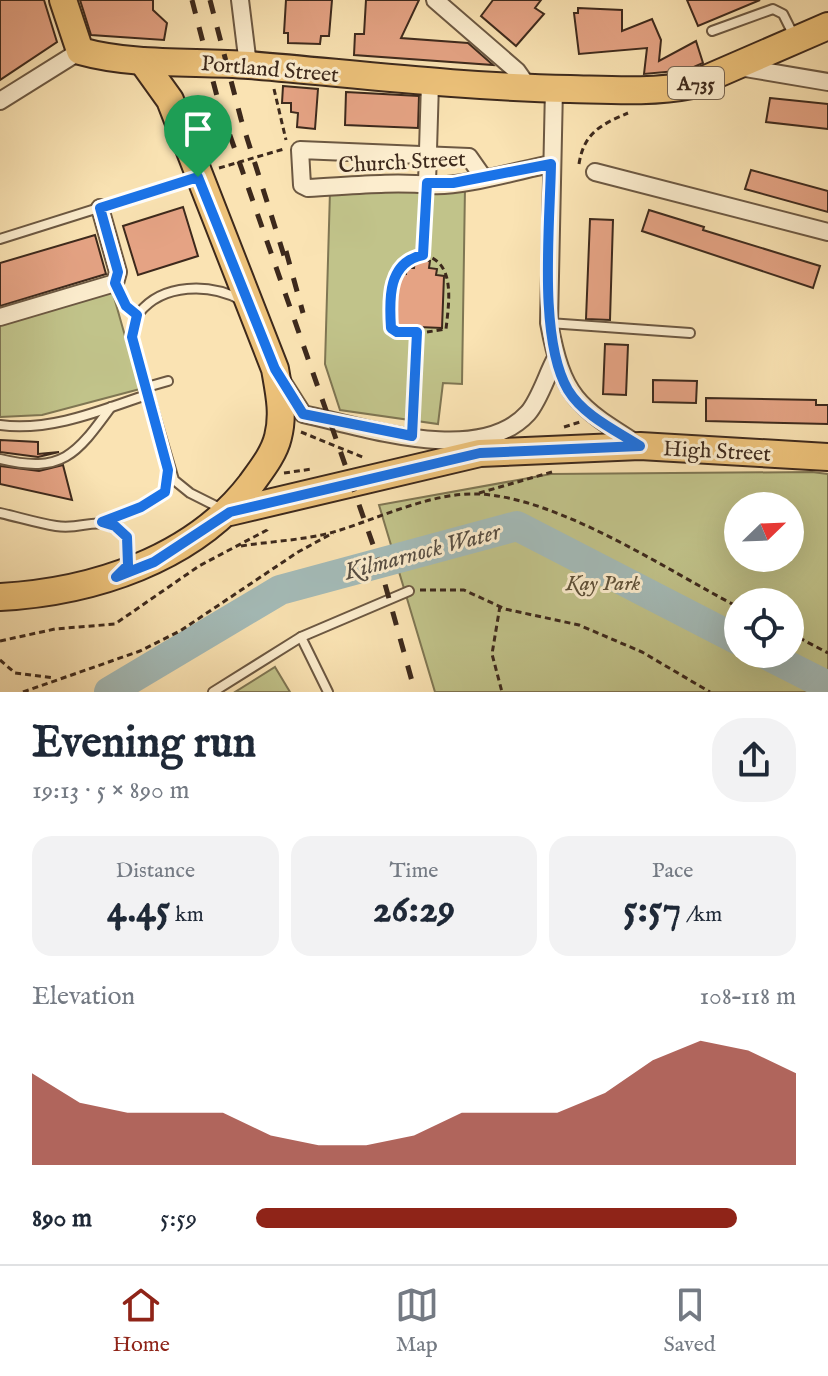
<!DOCTYPE html>
<html lang="en">
<head>
<meta charset="utf-8">
<style>
  body { margin:0; font-family:"IM FELL English",serif; background:#f2f2f3; color:#1f2937; height:100vh; display:flex; flex-direction:column; font-size:30px; white-space:nowrap }
  * { box-sizing:border-box; margin:0 }
  p { font-size:26px; color:#747a83 }
  .icon { flex:none; width:44px; height:44px; fill:none; stroke:currentColor; stroke-width:2; stroke-linecap:round; stroke-linejoin:round }
  .map { position:relative; height:692px; overflow:hidden }
  .details { display:flex; flex-direction:column; background:#fff; flex:1 }
  .details>* { flex:none }
  .needle { width:52px; rotate:67deg }
  .controls { position:absolute; left:724px; top:492px; display:grid; gap:16px }
  .controls a { display:grid; place-items:center; width:80px; height:80px; border-radius:50%; background:#fff; box-shadow:0 8px 32px #0002; font-size:40px }
  .pin { position:absolute; display:grid; place-items:center; width:68px; height:68px; color:#fff; margin:-82px -34px; border-radius:50% 50% 50% 0; rotate:-45deg; box-shadow:0 0 8px #0007 }
  .pin .icon { rotate:45deg }
  .round { display:grid; place-items:center; flex:none; width:84px; height:84px; border-radius:32px; background:#f2f2f3 }
  .overview { display:flex; align-items:center; justify-content:space-between; height:136px; padding:0 32px }
  h1 { font-size:44px; font-weight:800; line-height:60px }
  .stats { display:grid; grid-template-columns:repeat(3,1fr); gap:12px; height:136px; padding:8px 32px }
  .stats div { display:grid; align-content:center; border-radius:20px; background:#f2f2f3; text-align:center }
  .stats b { font-size:40px; font-weight:800 }
  .stats small { font-size:22px; font-weight:400 }
  .stats p { font-size:22px }
  .chart { height:224px; padding:16px 32px }
  .chart p { display:flex; justify-content:space-between }
  .chart svg { width:100%; height:144px; margin-top:8px; fill:#8f2418; opacity:.7 }
  ul { padding:0 32px; list-style:none; font-size:26px }
  li { display:grid; grid-template-columns:128px 96px 1fr; align-items:center; height:60px }
  li i { height:20px; border-radius:10px; background:#8f2418 }
  .tabs { display:flex; justify-content:space-around; align-items:center; height:112px; border-top:2px solid #e0e1e3; background:#fff; font-size:22px; color:#747a83 }
  .tabs a { display:grid; justify-items:center; gap:4px }
  .tabs .selected { color:#8f2418 }
  .map>svg:first-child { display:block }
</style>
</head>
<body>
<div class="map">
<svg width="828" height="692" viewBox="0 0 828 692">
  <rect width="100%" height="100%" fill="#fae3b3"/>
  <filter id="stains"><feTurbulence type="fractalNoise" baseFrequency=".0025" numOctaves="4"/><feColorMatrix values="0 0 0 0 .2 0 0 0 0 .09 0 0 0 0 .02 0 0 0 .5 -.17"/></filter>
  <radialGradient id="worn" r=".72"><stop offset=".6" stop-color="#630" stop-opacity="0"/><stop offset="1" stop-color="#630" stop-opacity=".3"/></radialGradient>
  <g fill="#c1c38a" stroke="#7f7653" stroke-width="2" fill-rule="evenodd">
    <path d="M465 187 462 384 443 383 438 424 340 410 325 364 330 191Z"/>
    <path d="M112 290 140 389 42 415 0 417V321Z"/>
    <path d="M812 472 828 474V692H435L379 505 551 474ZM738 506H790V558H738ZM738 602H790V654H738Z"/>
    <path d="M275 667 290 692H235Z"/>
  </g>
  <g fill="none" stroke-linecap="round" stroke-linejoin="round">
    <g stroke="#a4bbb8" stroke-width="30">
      <path d="M765 654 828 686"/>
      <path d="M109 692 280 590 517 526 738 640"/>
    </g>
  </g>
  <g fill="#e5a384" stroke="#3d291c" stroke-width="2">
    <path d="M0 0H44L57 42 0 80Z"/>
    <path d="M80 0H153V10L167 23 164 40 91 35Z"/>
    <path d="M286 0H332L329 36H321L320 44 288 43V33H284Z"/>
    <path d="M366 0H419L401 38 468 43 493 65 354 55 355 34H364Z"/>
    <path d="M493 0H541L535 8 544 14 516 46 481 16Z"/>
    <path d="M687 0H760L698 26Z"/>
    <path d="M578 8 622 10V31L652 19 661 40 659 61 696 41 703 63 687 70 644 74 647 48 579 54 574 13H578Z"/>
    <path d="M283 86 318 89 315 129 297 127 298 113 291 112V103H282Z"/>
    <path d="M346 92 419 96 418 128 345 125Z"/>
    <path d="M770 98 828 104V129L766 122Z"/>
    <path d="M751 170 828 191V212L745 189Z"/>
    <path d="M183 207 198 256 138 275 123 226Z"/>
    <path d="M649 210 704 227 703 230 820 266 813 288 642 231Z"/>
    <path d="M590 219 613 220 610 320 586 319Z"/>
    <path d="M95 235 106 274 0 306V263Z"/>
    <path d="M415 260 430 261 429 268 437 269 436 275 444 276 442 328 395 326 397 274H406V268H414Z"/>
    <path d="M605 344 628 345 626 395 603 394Z"/>
    <path d="M653 380 697 381 696 403 653 402Z"/>
    <path d="M706 398 816 400V405H828V424L706 421Z"/>
    <path d="M0 440 38 442V454L59 452 38 457 0 452Z"/>
    <path d="M63 465 72 500 0 484V466L39 471Z"/>
  </g>
  <g fill="none" stroke-linecap="round" stroke-linejoin="round">
    <g stroke="#6c5842" stroke-width="12">
      <g id="lane">
        <path d="M712 31 773 9 783 14 794 36"/>
        <path d="M0 239 197 177"/>
        <path d="M549 323 690 333"/>
        <path d="M147 387 168 381"/>
        <path d="M0 425C50 432 102 410 149 394"/>
        <path d="M412 436 417 332"/>
        <path d="M0 459C62 474 76 455 111 407"/>
        <path d="M222 509 190 493 174 480 132 337C134 330 134 319 139 313 163 283 210 283 241 300"/>
        <path d="M0 513C18 517 37 523 56 526 87 531 98 511 127 537V566"/>
        <path d="M103 521 141 507 165 492 168 471"/>
        <path d="M213 692 301 637"/>
        <path d="M328 692 301 637 409 591"/>
      </g>
    </g>
    <g stroke="#6c5842" stroke-width="20">
      <g id="street">
        <path d="M240 0 248 65"/>
        <path d="M435 0 517 71 529 88"/>
        <path d="M739 67 828 82"/>
        <path d="M554 88 549 323C563 398 577 406 639 445"/>
        <path d="M0 101 80 51"/>
        <path d="M595 172 828 232"/>
        <path d="M483 177 469 157 300 150 302 185 308 188C348 186 393 181 430 185 459 188 520 170 551 164"/>
        <path d="M427 183 430 83"/>
        <path d="M0 317 115 283 118 272 100 208"/>
        <path d="M282 381 303 414C364 427 479 467 528 413 540 399 547 374 556 358"/>
      </g>
    </g>
    <g stroke="#3d291c" stroke-width="30">
      <g id="primary">
        <path d="M63 0 80 51C134 66 193 61 249 65 356 74 462 87 570 89 611 90 652 93 692 85L828 26"/>
        <path d="M230 512 480 453 640 446 828 457"/>
        <path d="M0 597C92 592 193 560 251 484 261 470 274 454 278 437 284 414 279 392 275 369L170 100 142 61"/>
      </g>
    </g>
    <g stroke="#3d291c" stroke-width="3" stroke-dasharray="6 4" stroke-linecap="butt">
      <path d="M274 89 286 140"/>
      <path d="M579 164C584 133 600 125 628 113"/>
      <path d="M219 168 284 149"/>
      <path d="M423 255C456 261 449 302 446 329L427 332"/>
      <path d="M403 332 391 328C389 298 388 261 423 255L427 199"/>
      <path d="M564 427 580 422"/>
      <path d="M301 432 365 458"/>
      <path d="M284 473 312 469"/>
      <path d="M479 493 552 472"/>
      <path d="M241 546C273 541 307 540 337 531 379 518 433 492 478 494 558 497 667 570 738 607"/>
      <path d="M420 590H464L505 609 579 625 642 652 710 692"/>
      <path d="M500 606 492 654 502 692"/>
      <path d="M790 633 828 653"/>
      <path d="M0 641 55 629 115 624 199 566 267 530 269 526"/>
      <path d="M0 660 15 673 54 678"/>
      <path d="M23 692 140 651 180 631 298 552 333 533"/>
    </g>
    <use href="#lane" stroke="#fcedce" stroke-width="8"/>
    <use href="#street" stroke="#fcedce" stroke-width="16"/>
    <use href="#primary" stroke="#edc27a" stroke-width="26"/>
    <g stroke="#3d291c" stroke-width="5" stroke-dasharray="14 14" stroke-linecap="butt">
      <path d="M192 0 219 104 378 559 415 692"/>
      <path d="M210 0 241 119 286 262"/>
      <path d="M286 251 303 313"/>
    </g>
  </g>
  <g fill="none" stroke-linecap="round" stroke-linejoin="round">
    <g stroke="#fff" stroke-width="16">
      <path id="route" d="M551 164C550 224 538 339 568 390 584 416 615 430 640 446L480 453 230 512 154 562 116 577 128 565 127 537 115 526 102 522 141 507 165 492 168 470 132 337 137 315 126 306 115 283 118 272 100 208 198 177 275 369 303 414 412 436 417 332H397L391 328C389 298 388 262 423 255L427 183H453Z"/>
    </g>
    <use href="#route" stroke="#1a73e8" stroke-width="10"/>
  </g>
  <g text-anchor="middle" stroke-width="6" stroke-linejoin="round" paint-order="stroke">
    <rect fill="#fcedce" stroke="#766451" stroke-width="2" x="668" y="67" width="56" height="32" rx="6"/>
    <g font-size="20" font-weight="bold" fill="#3d291c">
      <text x="696" y="90">A735</text>
    </g>
    <g font-size="22" fill="#3d291c" stroke="#fcedce">
      <text transform="translate(270 68) rotate(5)" y="8">Portland Street</text>
      <text transform="translate(402 161) rotate(-3)" y="8">Church Street</text>
      <text transform="translate(717 450) rotate(3)" y="8">High Street</text>
    </g>
    <g font-size="22" font-style="italic" fill="#5e5038" stroke="#fcedce">
      <text x="603" y="590">Kay Park</text>
    </g>
    <g font-size="24" font-style="italic" fill="#574e43" stroke="#fcedce">
      <text transform="translate(422 551) rotate(-15)" y="8">Kilmarnock Water</text>
    </g>
  </g>
  <rect width="100%" height="100%" filter="url(#stains)"/>
  <rect width="100%" height="100%" fill="url(#worn)"/>
</svg>
<div class="controls">
<a><svg class="needle" viewBox="-14 -14 28 28"><path d="M0-13l5 13h-10z" fill="#e53935"/><path d="M0 13l5-13h-10z" fill="#747a83"/></svg></a>
<a><svg class="icon" aria-label="locate" viewBox="0 0 24 24"><circle cx="12" cy="12" r="6"/><path d="M12 2v4M12 18v4M2 12h4M18 12h4"/></svg></a>
</div>
<div class="pin" style="left:198px;top:177px;background:#1e9e55"><svg class="icon" aria-label="arrive" viewBox="0 0 24 24"><path d="M6 21V4h12l-3 4 3 4H6"/></svg></div>
</div>
<section class="details">
<div class="overview"><div><h1>Evening run</h1><p>19:13 · 5 × 890 m</p></div><a class="round"><svg class="icon" aria-label="share" viewBox="0 0 24 24"><path d="M12 15V3M7 8l5-5 5 5M5 13v7h14v-7"/></svg></a></div>
<div class="stats">
<div><p>Distance</p><b>4.45<small> km</small></b></div>
<div><p>Time</p><b>26:29</b></div>
<div><p>Pace</p><b>5:57<small> /km</small></b></div>
</div>
<div class="chart"><p><span>Elevation</span>108–118 m</p>
<svg viewBox="0 0 160 44" preserveAspectRatio="none"><path d="M0 44V16L10 25L20 28L30 28L40 28L50 35L60 38L70 38L80 35L90 28L100 28L110 28L120 22L130 12L140 6L150 9L160 16V44z"/></svg>
</div>
<ul>
<li><b>890 m</b>5:59<i style="width:89%"></i></li>
</ul>
</section>
<nav class="tabs">
<a class="selected"><svg class="icon" aria-label="home" viewBox="0 0 24 24"><path d="M3 11l9-7 9 7M6 9v11h12V9"/></svg>Home</a>
<a><svg class="icon" aria-label="map" viewBox="0 0 24 24"><path d="M3 6l6-2 6 2 6-2v14l-6 2-6-2-6 2zM9 4v14M15 6v14"/></svg>Map</a>
<a><svg class="icon" aria-label="saved" viewBox="0 0 24 24"><path d="M7 4h10v16l-5-4-5 4z"/></svg>Saved</a>
</nav>
</body>
</html>
